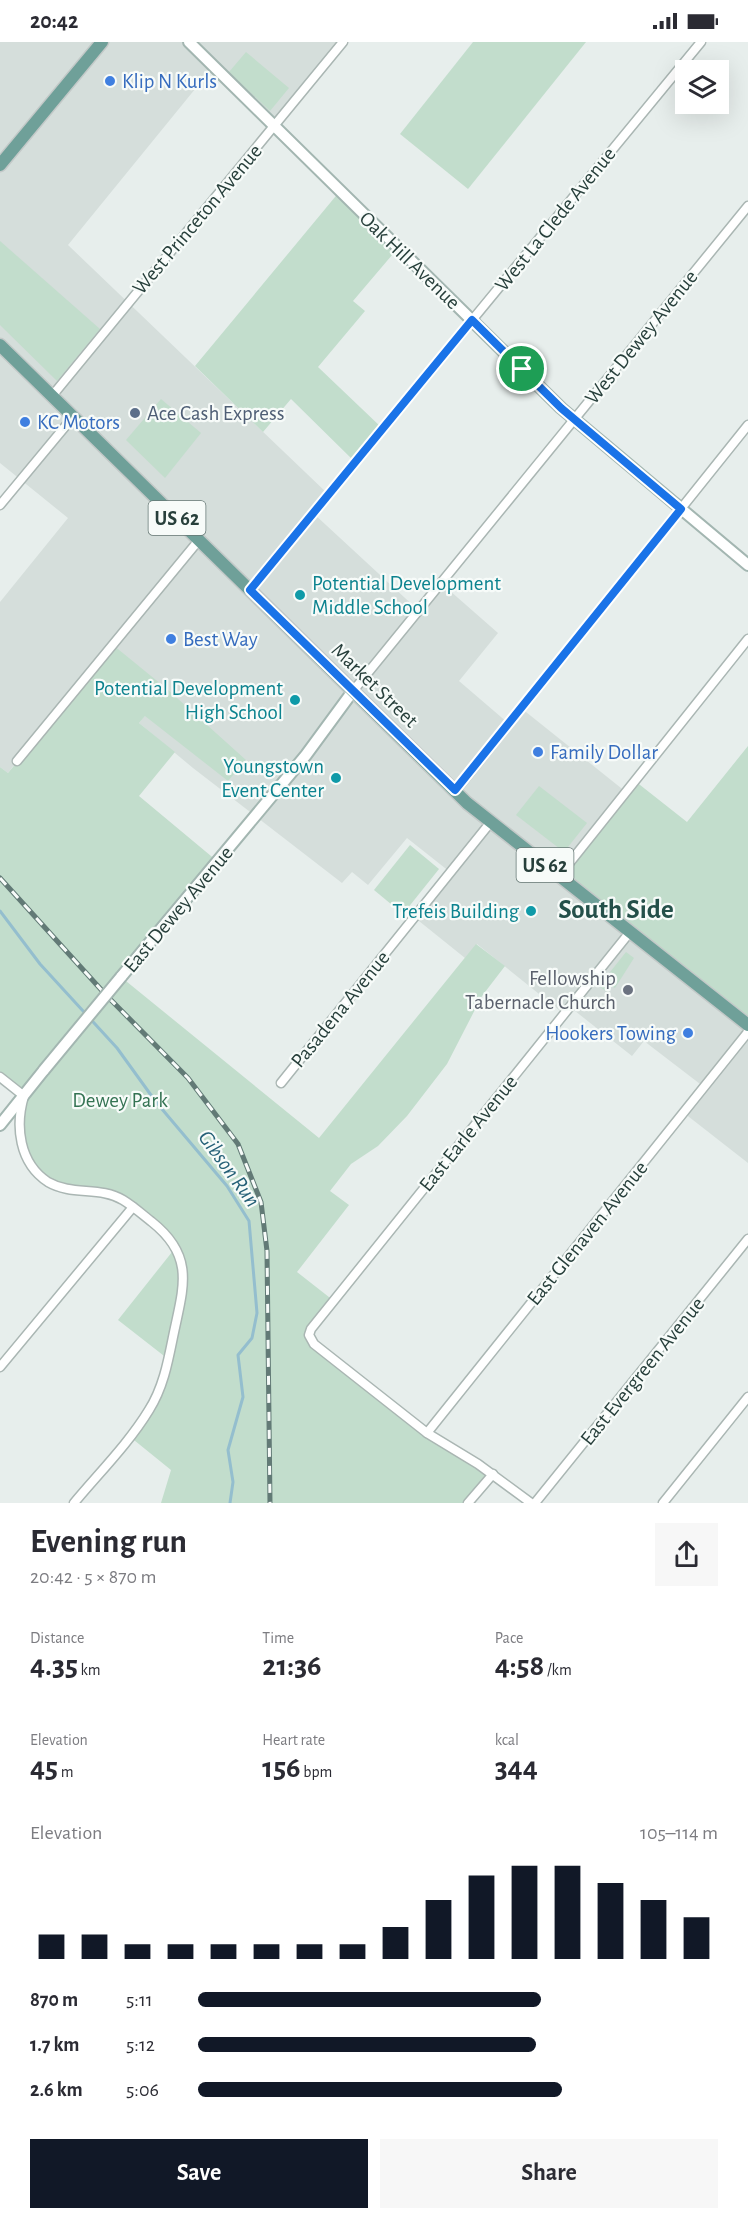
<!DOCTYPE html>
<html lang="en">
<head>
<meta charset="utf-8">
<style>
  body { margin:0; font-family:"Alegreya Sans",sans-serif; background:#f7f7f7; color:#2b2b33; height:100vh; display:flex; flex-direction:column; font-size:22px; white-space:nowrap }
  * { box-sizing:border-box; margin:0 }
  p { font-size:20px; color:#7c7c81 }
  .icon { flex:none; width:33px; height:33px; fill:none; stroke:currentColor; stroke-width:2; stroke-linecap:round; stroke-linejoin:round }
  .map { position:relative; height:1461px; overflow:hidden }
  .drawer { display:flex; flex-direction:column; background:#fff; flex:1 }
  .drawer>* { flex:none }
  .fabs { position:absolute; left:675px; top:18px; display:grid; gap:12px }
  .fabs a { display:grid; place-items:center; width:54px; height:54px; border-radius:0px; background:#fff; box-shadow:0 6px 24px #0002; font-size:30px }
  .pin { position:absolute; display:grid; place-items:center; width:51px; height:51px; color:#fff; margin:-26px; border:3px solid #fff; border-radius:50%; box-shadow:0 2px 6px #0007 }
  .round { display:grid; place-items:center; flex:none; width:63px; height:63px; border-radius:0px; background:#f7f7f7 }
  .headline { display:flex; align-items:center; justify-content:space-between; height:102px; padding:0 30px }
  h1 { font-size:33px; font-weight:600; line-height:45px }
  .figures { display:grid; grid-template-columns:repeat(3,1fr); gap:9px; height:102px; padding:6px 30px }
  .figures div { display:grid; align-content:center }
  .figures b { font-size:30px; font-weight:600 }
  .figures small { font-size:16px; font-weight:400 }
  .figures p { font-size:16px }
  .chart { height:168px; padding:12px 30px }
  .chart p { display:flex; justify-content:space-between }
  .chart svg { width:100%; height:108px; margin-top:6px; stroke:#111827; stroke-width:6 }
  .primary-button { display:flex; gap:12px; margin-top:auto; padding:12px 30px }
  .primary-button a { flex:1; height:69px; border-radius:0px; background:#111827; color:#fff; font-size:24px; font-weight:600; line-height:69px; text-align:center }
  .primary-button a+a { background:#f7f7f7; color:#2b2b33 }
  ul { padding:0 30px; list-style:none; font-size:20px }
  li { display:grid; grid-template-columns:96px 72px 1fr; align-items:center; height:45px }
  li i { height:15px; border-radius:8px; background:#111827 }
  .status { display:flex; justify-content:space-between; align-items:center; height:42px; padding:0 30px; background:#fff; direction:ltr }
  .status svg { height:16px; fill:currentColor }
  .map>svg:first-child { display:block }
</style>
</head>
<body>
<div class="status"><b>20:42</b><svg viewBox="0 0 49 12"><path d="M0 12V9h3v3zM5 12V6h3v6zM10 12V3h3v9zM15 12V0h3v12zM26 1h20v11H26zM47 4h2v5h-2z"/></svg></div>
<div class="map">
<svg width="748" height="1461" viewBox="0 0 748 1461">
  <rect width="100%" height="100%" fill="#e7eeec"/>
  <path fill="#d5dedb" d="M0 0H340L274 84 213 25 68 203 328 452 313 471 418 568 441 541 498 591 459 639 508 681 521 666 626 750 748 884V1121L684 1071 704 1045 644 999 632 1014 570 965 564 972 477 902 465 916 414 875 450 830 407 796 368 843 352 830 342 841 193 726 139 681 167 647 17 719 8 731 0 725V560L68 476 0 421Z"/>
  <g fill="#c2ddcc">
    <path d="M473 0H586L468 147 400 92Z"/>
    <path d="M246 10 289 46 270 69 229 30Z"/>
    <path d="M340 149 398 206 353 259 365 269 318 325 382 386 355 420 291 357 263 390 195 324Z"/>
    <path d="M0 199 100 287 57 339 0 283Z"/>
    <path d="M161 357 201 391 165 436 126 398Z"/>
    <path d="M113 603 167 647 246 718 228 739 145 674 139 681 175 710 139 754 217 819 121 935 319 1096 476 902 505 924 482 954 447 1022 407 1074 378 1104 351 1122 330 1149 349 1163 297 1230 334 1259 309 1293 427 1391 493 1432 468 1461H161L171 1428 129 1394 142 1378 168 1317 118 1278 176 1205 118 1156 78 1150 40 1133 20 1094 24 1054 0 1035V725L8 731Z"/>
    <path d="M748 704V983L559 834 635 739 687 780Z"/>
    <path d="M539 744 587 781 564 810 516 773Z"/>
    <path d="M410 803 439 827 403 872 374 848Z"/>
    <path d="M626 910 634 916 615 946 611 944 607 950 599 944Z"/>
  </g>
  <g fill="none" stroke-linecap="round" stroke-linejoin="round">
    <path stroke="#94bece" stroke-width="3" d="M0 869 40 922 117 1006 156 1060 227 1144 249 1179 257 1271 252 1296 238 1313 243 1355 228 1408 233 1440 230 1461"/>
    <g stroke="#aab6b3" stroke-width="11">
      <g id="street">
        <path d="M52 354 343 0"/>
        <path d="M0 463 73 375"/>
        <path d="M250 548 701 0"/>
        <path d="M353 649 748 164"/>
        <path d="M17 719 199 498"/>
        <path d="M455 749 748 383"/>
        <path d="M559 834 748 597"/>
        <path d="M0 1035 24 1054C15 1084 19 1121 48 1140 72 1154 100 1144 123 1158 133 1164 143 1173 152 1180 196 1215 183 1246 173 1295 168 1320 163 1346 149 1368 129 1401 99 1431 74 1461"/>
        <path d="M281 1041 490 781"/>
        <path d="M0 1325 133 1165"/>
        <path d="M427 1391 748 990"/>
        <path d="M468 1461 493 1432"/>
        <path d="M531 1461 478 1422 427 1391 314 1302 309 1293 311 1287 630 890"/>
        <path d="M535 1461 748 1197"/>
        <path d="M663 1461 748 1355"/>
      </g>
    </g>
    <g stroke="#a3b6b1" stroke-width="14">
      <g id="secondary">
        <path d="M189 0 561 366 748 523"/>
        <path d="M121 935 306 713 353 649"/>
        <path d="M0 1083 44 1028"/>
      </g>
    </g>
    <g stroke="#c3c9c8" stroke-width="15">
      <g id="primary">
        <path d="M0 123 102 0"/>
        <path d="M0 303 467 761 748 983"/>
      </g>
    </g>
    <use href="#street" stroke="#fff" stroke-width="8"/>
    <use href="#secondary" stroke="#fff" stroke-width="10"/>
    <use href="#primary" stroke="#6fa099" stroke-width="12"/>
    <g stroke="#627a76" stroke-width="5">
      <path id="rail" d="M0 836 106 953 188 1036 238 1102 261 1160 267 1209 270 1461"/>
    </g>
    <use href="#rail" stroke="#f7fbf9" stroke-width="3" stroke-dasharray="9" stroke-linecap="butt"/>
    <g stroke="#a3b6b1" stroke-width="14" stroke-linecap="butt">
      <path id="secondary-bridge" d="M44 1028 121 935"/>
    </g>
    <use href="#secondary-bridge" stroke="#fff" stroke-width="10"/>
  </g>
  <g fill="none" stroke-linecap="round" stroke-linejoin="round">
    <g stroke="#fff" stroke-width="12">
      <path id="route" d="M472 278 561 366 681 467 455 748 250 548Z"/>
    </g>
    <use href="#route" stroke="#1a73e8" stroke-width="8"/>
  </g>
  <g fill="#3f7fe0" stroke="#f7fbf9" stroke-width="2">
    <circle cx="110" cy="39" r="6"/>
    <circle cx="25" cy="380" r="6"/>
    <circle cx="171" cy="597" r="6"/>
    <circle cx="538" cy="710" r="6"/>
    <circle cx="688" cy="991" r="6"/>
  </g>
  <circle fill="#5c6f8a" stroke="#f7fbf9" stroke-width="2" cx="135" cy="371" r="6"/>
  <g fill="#0f9aa8" stroke="#f7fbf9" stroke-width="2">
    <circle cx="300" cy="553" r="6"/>
    <circle cx="295" cy="658" r="6"/>
    <circle cx="336" cy="736" r="6"/>
    <circle cx="531" cy="869" r="6"/>
  </g>
  <circle fill="#6b7280" stroke="#f7fbf9" stroke-width="2" cx="628" cy="948" r="6"/>
  <g text-anchor="middle" stroke-width="4.5" stroke-linejoin="round" paint-order="stroke">
    <g fill="#f7fbf9" stroke="#657774" stroke-width="1.5">
      <rect x="148.5" y="459" width="57" height="34" rx="4.5"/>
      <rect x="516.5" y="806" width="57" height="34" rx="4.5"/>
    </g>
    <g font-size="20" font-weight="bold" fill="#273f3b">
      <text x="177" y="483">US 62</text>
      <text x="545" y="830">US 62</text>
    </g>
    <g font-size="21" fill="#366cbe" stroke="#f7fbf9" text-anchor="start">
      <text x="122" y="46">Klip N Kurls</text>
      <text x="37" y="387">KC Motors</text>
      <text x="183" y="604">Best Way</text>
      <text x="550" y="717">Family Dollar</text>
      <text x="676" y="998" text-anchor="end">Hookers Towing</text>
    </g>
    <g font-size="21" fill="#273f3b" stroke="#f7fbf9">
      <text transform="translate(197 177) rotate(-50)" y="7">West Princeton Avenue</text>
      <text transform="translate(555 177) rotate(-51)" y="7">West La Clede Avenue</text>
      <text transform="translate(410 218) rotate(44)" y="7">Oak Hill Avenue</text>
      <text transform="translate(641 295) rotate(-51)" y="7">West Dewey Avenue</text>
      <text transform="translate(375 643) rotate(44)" y="7">Market Street</text>
      <text transform="translate(178 867) rotate(-50)" y="7">East Dewey Avenue</text>
      <text transform="translate(340 967) rotate(-51)" y="7">Pasadena Avenue</text>
      <text transform="translate(468 1091) rotate(-51)" y="7">East Earle Avenue</text>
      <text transform="translate(587 1191) rotate(-51)" y="7">East Glenaven Avenue</text>
      <text transform="translate(642 1329) rotate(-51)" y="7">East Evergreen Avenue</text>
    </g>
    <g font-size="21" fill="#4e5e75" stroke="#f7fbf9" text-anchor="start">
      <text x="147" y="378">Ace Cash Express</text>
    </g>
    <g font-size="21" fill="#0d838f" stroke="#f7fbf9" text-anchor="end">
      <text x="312" y="548" text-anchor="start">Potential Development<tspan x="312" dy="24">Middle School</tspan></text>
      <text x="283" y="653">Potential Development<tspan x="283" dy="24">High School</tspan></text>
      <text x="324" y="731">Youngstown<tspan x="324" dy="24">Event Center</tspan></text>
      <text x="519" y="876">Trefeis Building</text>
    </g>
    <g font-size="21" fill="#5b616d" stroke="#f7fbf9" text-anchor="end">
      <text x="616" y="943">Fellowship<tspan x="616" dy="24">Tabernacle Church</tspan></text>
    </g>
    <g font-size="21" fill="#347353" stroke="#f7fbf9">
      <text x="120" y="1065">Dewey Park</text>
    </g>
    <g font-size="22" font-style="italic" fill="#256077" stroke="#f7fbf9">
      <text transform="translate(230 1126) rotate(54)" y="8">Gibson Run</text>
    </g>
    <g font-size="27" font-weight="bold" fill="#24504a" stroke="#f7fbf9">
      <text x="616" y="876">South Side</text>
    </g>
  </g>
</svg>
<div class="fabs">
<a><svg class="icon" aria-label="layers" viewBox="0 0 24 24"><path d="M12 4l9 5-9 5-9-5zM3 14l9 5 9-5"/></svg></a>
</div>
<div class="pin" style="left:522px;top:327px;background:#1e9e55"><svg class="icon" aria-label="arrive" viewBox="0 0 24 24"><path d="M6 21V4h12l-3 4 3 4H6"/></svg></div>
</div>
<section class="drawer">
<div class="headline"><div><h1>Evening run</h1><p>20:42 · 5 × 870 m</p></div><a class="round"><svg class="icon" aria-label="share" viewBox="0 0 24 24"><path d="M12 15V3M7 8l5-5 5 5M5 13v7h14v-7"/></svg></a></div>
<div class="figures">
<div><p>Distance</p><b>4.35<small> km</small></b></div>
<div><p>Time</p><b>21:36</b></div>
<div><p>Pace</p><b>4:58<small> /km</small></b></div>
</div>
<div class="figures">
<div><p>Elevation</p><b>45<small> m</small></b></div>
<div><p>Heart rate</p><b>156<small> bpm</small></b></div>
<div><p>kcal</p><b>344</b></div>
</div>
<div class="chart"><p><span>Elevation</span>105–114 m</p>
<svg viewBox="0 0 160 44" preserveAspectRatio="none"><path d="M5 44V34M15 44V34M25 44V38M35 44V38M45 44V38M55 44V38M65 44V38M75 44V38M85 44V31M95 44V20M105 44V10M115 44V6M125 44V6M135 44V13M145 44V20M155 44V27"/></svg>
</div>
<ul>
<li><b>870 m</b>5:11<i style="width:66%"></i></li>
<li><b>1.7 km</b>5:12<i style="width:65%"></i></li>
<li><b>2.6 km</b>5:06<i style="width:70%"></i></li>
</ul>
<div class="primary-button"><a>Save</a><a>Share</a></div>
</section>
</body>
</html>
